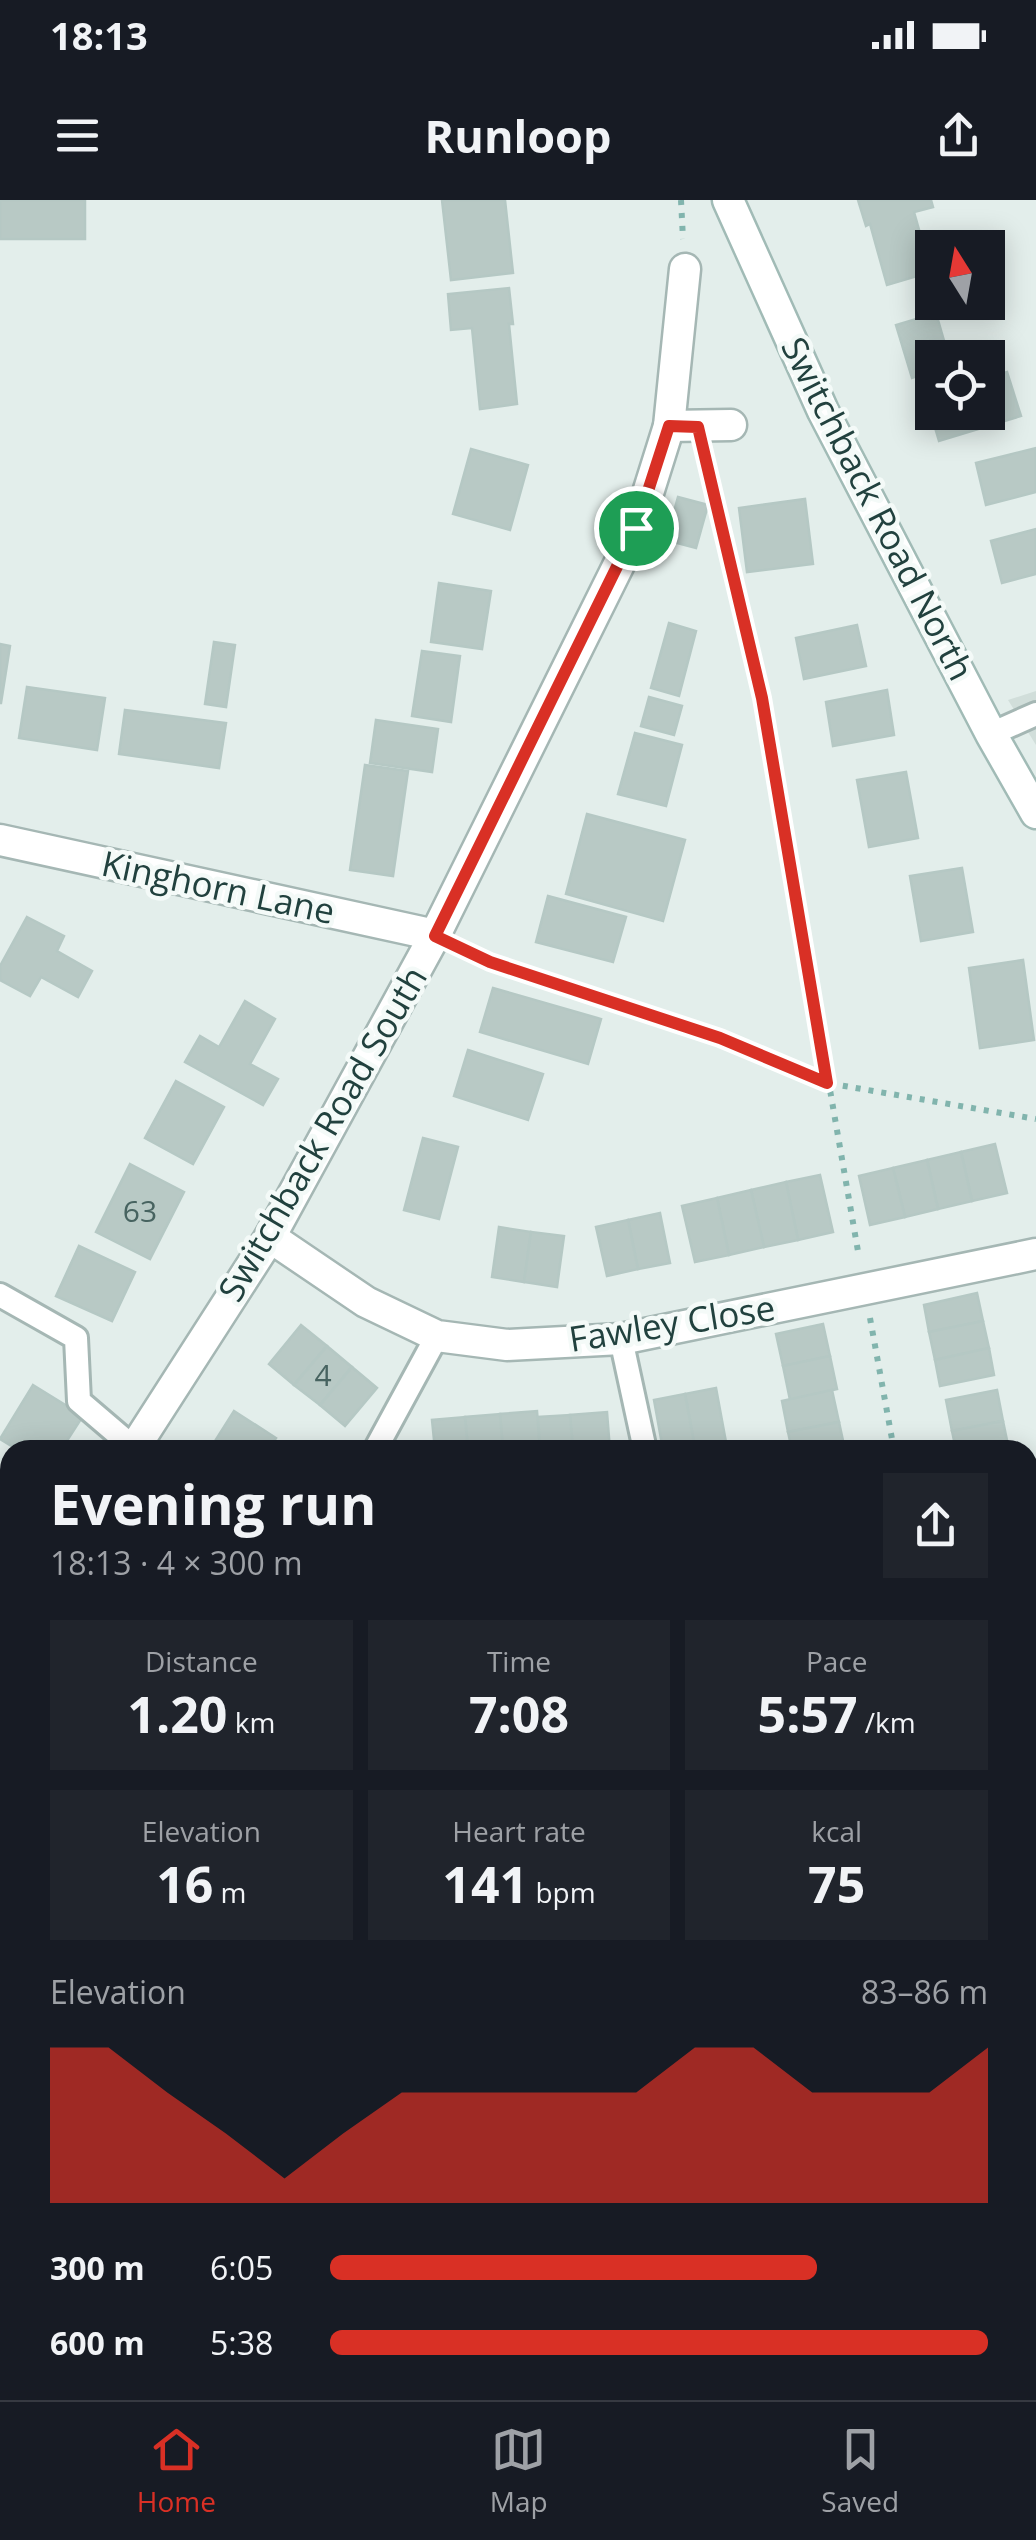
<!DOCTYPE html>
<html lang="en">
<head>
<meta charset="utf-8">
<style>
  body { margin:0; font-family:"Open Sans",sans-serif; background:#20242c; color:#f1f3f6; height:100vh; display:flex; flex-direction:column; font-size:38px; white-space:nowrap }
  * { box-sizing:border-box; margin:0 }
  p { font-size:32px; color:#9ea1a6 }
  .icon { flex:none; width:55px; height:55px; fill:none; stroke:currentColor; stroke-width:2; stroke-linecap:round; stroke-linejoin:round }
  .map { position:relative; flex:1; overflow:hidden }
  .details { position:absolute; left:0px; top:1240px; width:1038px; height:960px; display:flex; flex-direction:column; background:#171b24; border-radius:30px 30px 0 0; box-shadow:0 5px 25px #0003 }
  .details>* { flex:none }
  .needle { width:65px; rotate:349deg }
  .tools { position:absolute; left:915px; top:30px; display:grid; gap:20px }
  .tools a { display:grid; place-items:center; width:90px; height:90px; border-radius:0px; background:#171b24; box-shadow:0 5px 25px #0003; font-size:50px }
  .pin { position:absolute; display:grid; place-items:center; width:85px; height:85px; color:#fff; margin:-42px; border:5px solid #fff; border-radius:50%; box-shadow:0 2px 10px #0007 }
  .round { display:grid; place-items:center; flex:none; width:105px; height:105px; border-radius:0px; background:#20242c }
  .overview { display:flex; align-items:center; justify-content:space-between; height:170px; padding:0 50px }
  h1 { font-size:55px; font-weight:700; line-height:75px }
  .stats { display:grid; grid-template-columns:repeat(3,1fr); gap:15px; height:170px; padding:10px 50px }
  .stats div { display:grid; align-content:center; border-radius:0px; background:#20242c; text-align:center }
  .stats b { font-size:50px; font-weight:700 }
  .stats small { font-size:28px; font-weight:400 }
  .stats p { font-size:28px }
  .chart { height:280px; padding:20px 50px }
  .chart p { display:flex; justify-content:space-between }
  .chart svg { width:100%; height:180px; margin-top:10px; fill:#d93025; opacity:.7 }
  ul { padding:0 50px; list-style:none; font-size:32px }
  li { display:grid; grid-template-columns:160px 120px 1fr; align-items:center; height:75px }
  li i { height:25px; border-radius:12px; background:#d93025 }
  .status { display:flex; justify-content:space-between; align-items:center; height:70px; padding:0 50px; background:#171b24; direction:ltr }
  .status svg { height:28px; fill:currentColor }
  header { display:flex; justify-content:space-between; align-items:center; height:130px; padding:0 50px; background:#171b24; font-size:45px; font-weight:700 }
  .tab-bar { display:flex; justify-content:space-around; align-items:center; height:140px; border-top:2px solid #363941; background:#171b24; font-size:28px; color:#9ea1a6 }
  .tab-bar a { display:grid; justify-items:center; gap:5px }
  .tab-bar .selected { color:#d93025 }
  .map>svg:first-child { display:block }
</style>
</head>
<body>
<div class="status"><b>18:13</b><svg viewBox="0 0 49 12"><path d="M0 12V9h3v3zM5 12V6h3v6zM10 12V3h3v9zM15 12V0h3v12zM26 1h20v11H26zM47 4h2v5h-2z"/></svg></div>
<header><svg class="icon" aria-label="menu" viewBox="0 0 24 24"><path d="M4 6h16M4 12h16M4 18h16"/></svg>Runloop<svg class="icon" aria-label="share" viewBox="0 0 24 24"><path d="M12 15V3M7 8l5-5 5 5M5 13v7h14v-7"/></svg></header>
<div class="map">
<svg width="1036" height="2200" viewBox="0 0 1036 2200">
  <rect width="100%" height="100%" fill="#e3eeeb"/>
  <g fill="#d1deda">
    <path d="M1036 491V545L1008 500Z"/>
    <path d="M10 1775V2190H1028V2004L1036 2048V2190L847 2200H0V1778Z"/>
  </g>
  <g fill="#b8c9c5" stroke="#b5c8c4" stroke-width="2.5">
    <rect x="0" y="0" width="85" height="39"/>
    <path d="M442 0H505L513 73 451 80Z"/>
    <path d="M858 0H931L933 7 914 12 931 72 887 85 870 24 866 26Z"/>
    <path d="M509 88 513 124H509L517 204 480 209 472 128 451 130 448 94Z"/>
    <path d="M936 113 949 158H932V171L912 178 896 125Z"/>
    <path d="M1007 172 1021 216 939 241 926 197 932 195V212H988V178Z"/>
    <path d="M1036 248V292L986 305 976 263Z"/>
    <path d="M471 249 528 265 510 330 453 314Z"/>
    <path d="M678 297 708 305 696 348 666 340Z"/>
    <path d="M805 299 813 364 747 372 739 308Z"/>
    <path d="M1036 329V374L1002 383 991 341Z"/>
    <path d="M439 383 491 391 482 449 431 442Z"/>
    <path d="M669 423 696 431 679 496 651 488Z"/>
    <path d="M857 425 866 466 804 479 796 438Z"/>
    <path d="M214 442 235 445 226 507 205 504Z"/>
    <path d="M0 444 10 446 1 503H0Z"/>
    <path d="M422 451 460 456 451 522 412 516Z"/>
    <path d="M27 487 105 498 97 550 19 538Z"/>
    <path d="M887 490 894 535 833 546 826 502Z"/>
    <path d="M649 497 682 506 674 535 641 526Z"/>
    <path d="M125 510 226 523 219 568 119 554Z"/>
    <path d="M376 520 438 529 432 572 370 563Z"/>
    <path d="M635 533 682 545 666 606 618 594Z"/>
    <path d="M365 565 408 571 393 676 350 670Z"/>
    <path d="M906 572 918 638 869 647 857 580Z"/>
    <path d="M587 614 685 640 663 721 566 694Z"/>
    <path d="M962 668 973 732 921 741 910 676Z"/>
    <path d="M548 696 626 717 613 762 536 742Z"/>
    <path d="M27 717 64 736 57 751 92 771 78 797 41 777 30 796 0 780V766Z"/>
    <path d="M1023 760 1034 840 980 848 969 768Z"/>
    <path d="M493 788 601 819 588 864 480 832Z"/>
    <path d="M245 801 275 819 250 864 278 879 263 905 185 862 200 836 219 847Z"/>
    <path d="M468 850 543 874 528 920 454 896Z"/>
    <path d="M176 881 224 907 193 964 145 938Z"/>
    <path d="M423 938 458 947 439 1019 404 1010Z"/>
    <path d="M995 944 1007 993 972 1001 961 952Z"/>
    <path d="M961 952 972 1001 938 1009 927 960Z"/>
    <path d="M927 960 938 1009 905 1017 893 968Z"/>
    <path d="M130 964 184 992 150 1059 96 1032Z"/>
    <path d="M893 968 905 1017 870 1025 859 976Z"/>
    <path d="M820 975 833 1032 798 1040 786 982Z"/>
    <path d="M786 982 798 1040 764 1047 751 990Z"/>
    <path d="M751 990 764 1047 729 1055 717 998Z"/>
    <path d="M717 998 729 1055 695 1062 682 1006Z"/>
    <path d="M660 1013 670 1063 638 1069 628 1020Z"/>
    <path d="M628 1020 638 1069 607 1076 596 1027Z"/>
    <path d="M499 1027 531 1032 524 1082 492 1077Z"/>
    <path d="M531 1032 564 1036 557 1087 524 1082Z"/>
    <path d="M79 1046 135 1072 112 1121 56 1096Z"/>
    <path d="M977 1093 983 1121 929 1132 924 1105Z"/>
    <path d="M983 1121 989 1148 935 1160 929 1132Z"/>
    <path d="M823 1124 830 1156 783 1166 776 1134Z"/>
    <path d="M301 1125 327 1146 294 1185 269 1164Z"/>
    <path d="M327 1146 352 1167 320 1205 294 1185Z"/>
    <path d="M989 1148 994 1175 940 1186 935 1160Z"/>
    <path d="M830 1156 837 1189 790 1200 783 1166Z"/>
    <path d="M352 1167 377 1188 345 1226 320 1205Z"/>
    <path d="M33 1185 83 1216 61 1250H18L0 1239Z"/>
    <path d="M716 1188 726 1242 695 1248 685 1194Z"/>
    <path d="M832 1190 839 1222 788 1232 782 1201Z"/>
    <path d="M997 1190 1003 1221 952 1231 946 1200Z"/>
    <path d="M685 1194 695 1248 663 1250 654 1200Z"/>
    <path d="M234 1211 276 1238 268 1250H230L215 1241Z"/>
    <path d="M537 1211 540 1250H503L500 1214Z"/>
    <path d="M607 1212 610 1250H573L570 1215Z"/>
    <path d="M500 1214 503 1250H468L465 1217Z"/>
    <path d="M570 1215 573 1250H540L538 1217Z"/>
    <path d="M465 1217 468 1250H435L432 1220Z"/>
    <path d="M1003 1221 1009 1250H956L952 1231Z"/>
    <path d="M839 1222 845 1250H792L788 1232Z"/>
    <path d="M0 1288 10 1294V1314L0 1330Z"/>
    <path d="M1028 1355 1035 1389 1028 1391Z"/>
    <path d="M1036 1389V1419L1028 1421V1391Z"/>
    <path d="M1036 1419V1453L1028 1455V1421Z"/>
    <path d="M1036 1453V1476L1028 1478V1455Z"/>
    <path d="M1036 1476V1505L1028 1507V1478Z"/>
    <path d="M0 1569 10 1579V1603L0 1614Z"/>
    <path d="M10 1603V1646L0 1637V1614Z"/>
    <path d="M1036 1635V1664L1028 1639Z"/>
    <path d="M10 1801V1976L0 1977V1802Z"/>
    <path d="M10 2158V2190H95L96 2200H0V2159Z"/>
    <path d="M124 2190H432L433 2200H126Z"/>
  </g>
  <g fill="none" stroke-linecap="round" stroke-linejoin="round">
    <g stroke="#a5b7b4" stroke-width="28">
      <g id="lane">
        <path d="M991 534 1036 514"/>
        <path d="M0 1095 76 1138 79 1201 134 1248"/>
        <path d="M621 1139 645 1250"/>
        <path d="M375 1250 437 1136"/>
      </g>
    </g>
    <g stroke="#a5b7b4" stroke-width="35">
      <g id="street">
        <path d="M685 69 669 226 731 225"/>
        <path d="M0 640 435 735"/>
        <path d="M270 1037 366 1102 437 1136 507 1145 621 1139 1036 1054"/>
        <path d="M133 1250 270 1037 435 735 637 328 669 226"/>
        <path d="M0 1464 10 1450"/>
      </g>
    </g>
    <g stroke="#a1bbb6" stroke-width="35">
      <g id="secondary">
        <path d="M728 0 823 211 991 534 1036 613"/>
        <path d="M1028 1587 1036 1585"/>
        <path d="M0 1749 10 1746"/>
      </g>
    </g>
    <g stroke="#81b4ad" stroke-width="6" stroke-dasharray="5 8" stroke-linecap="butt">
      <path d="M681 0 683 39"/>
      <path d="M704 254 762 498 859 1057"/>
      <path d="M464 750 490 762 720 838 827 883 1036 919"/>
      <path d="M870 1118 894 1250"/>
      <path d="M1028 1941 1036 1983"/>
    </g>
    <use href="#lane" stroke="#fff" stroke-width="22"/>
    <use href="#street" stroke="#fff" stroke-width="30"/>
    <use href="#secondary" stroke="#fff" stroke-width="30"/>
  </g>
  <g fill="none" stroke-linecap="round" stroke-linejoin="round">
    <g stroke="#fff" stroke-width="20">
      <path id="route" d="M669 226 698 227 762 498 827 883 720 838 490 762 435 736 636 328Z"/>
    </g>
    <use href="#route" stroke="#d93025" stroke-width="12"/>
  </g>
  <g text-anchor="middle" stroke-width="9" stroke-linejoin="round" paint-order="stroke">
    <g font-size="30" fill="#476360">
      <text x="140" y="1022">63</text>
      <text x="323" y="1186">4</text>
    </g>
    <g font-size="35" fill="#21413e" stroke="#f4faf8">
      <text transform="translate(877 309) rotate(63)" y="12">Switchback Road North</text>
      <text transform="translate(218 688) rotate(12)" y="12">Kinghorn Lane</text>
      <text transform="translate(323 934) rotate(-60)" y="12">Switchback Road South</text>
      <text transform="translate(672 1124) rotate(-9)" y="12">Fawley Close</text>
    </g>
  </g>
</svg>
<div class="tools">
<a><svg class="needle" viewBox="-14 -14 28 28"><path d="M0-13l5 13h-10z" fill="#e53935"/><path d="M0 13l5-13h-10z" fill="#9ea1a6"/></svg></a>
<a><svg class="icon" aria-label="locate" viewBox="0 0 24 24"><circle cx="12" cy="12" r="6"/><path d="M12 2v4M12 18v4M2 12h4M18 12h4"/></svg></a>
</div>
<div class="pin" style="left:636px;top:328px;background:#1e9e55"><svg class="icon" aria-label="arrive" viewBox="0 0 24 24"><path d="M6 21V4h12l-3 4 3 4H6"/></svg></div>
<section class="details">
<div class="overview"><div><h1>Evening run</h1><p>18:13 · 4 × 300 m</p></div><a class="round"><svg class="icon" aria-label="share" viewBox="0 0 24 24"><path d="M12 15V3M7 8l5-5 5 5M5 13v7h14v-7"/></svg></a></div>
<div class="stats">
<div><p>Distance</p><b>1.20<small> km</small></b></div>
<div><p>Time</p><b>7:08</b></div>
<div><p>Pace</p><b>5:57<small> /km</small></b></div>
</div>
<div class="stats">
<div><p>Elevation</p><b>16<small> m</small></b></div>
<div><p>Heart rate</p><b>141<small> bpm</small></b></div>
<div><p>kcal</p><b>75</b></div>
</div>
<div class="chart"><p><span>Elevation</span>83–86 m</p>
<svg viewBox="0 0 160 44" preserveAspectRatio="none"><path d="M0 44V6L10 6L20 17L30 27L40 38L50 27L60 17L70 17L80 17L90 17L100 17L110 6L120 6L130 17L140 17L150 17L160 6V44z"/></svg>
</div>
<ul>
<li><b>300 m</b>6:05<i style="width:74%"></i></li>
<li><b>600 m</b>5:38<i style="width:100%"></i></li>
</ul>
</section>
</div>
<nav class="tab-bar">
<a class="selected"><svg class="icon" aria-label="home" viewBox="0 0 24 24"><path d="M3 11l9-7 9 7M6 9v11h12V9"/></svg>Home</a>
<a><svg class="icon" aria-label="map" viewBox="0 0 24 24"><path d="M3 6l6-2 6 2 6-2v14l-6 2-6-2-6 2zM9 4v14M15 6v14"/></svg>Map</a>
<a><svg class="icon" aria-label="saved" viewBox="0 0 24 24"><path d="M7 4h10v16l-5-4-5 4z"/></svg>Saved</a>
</nav>
</body>
</html>
